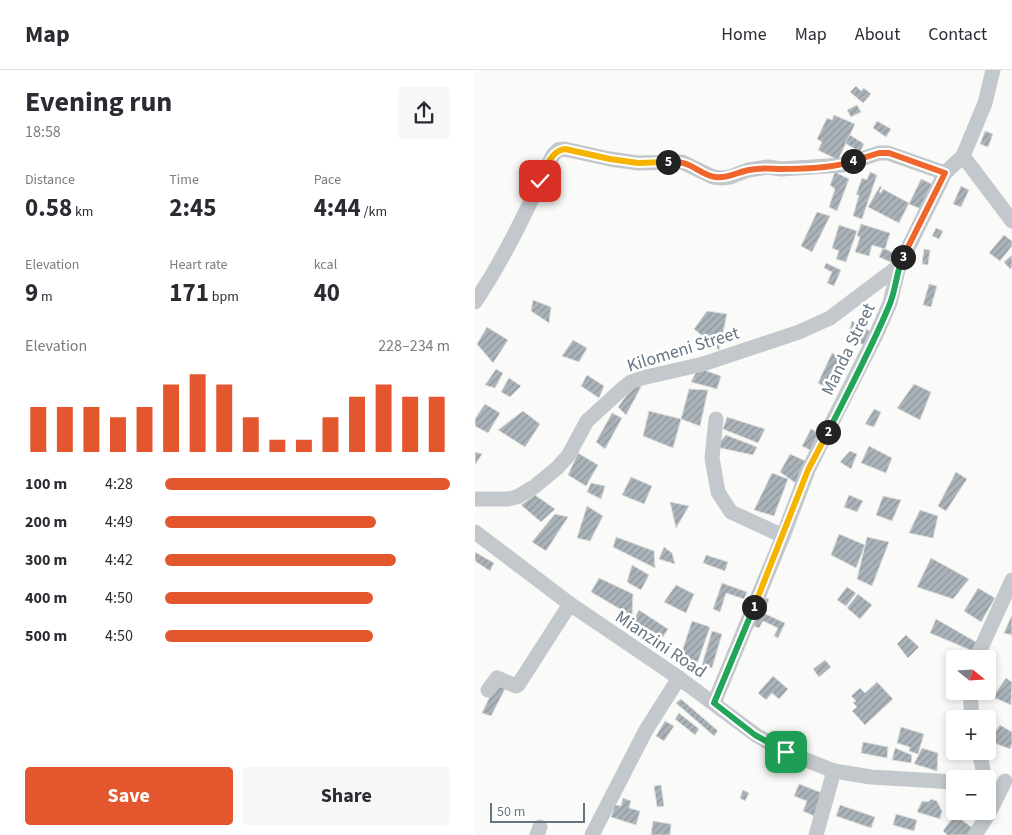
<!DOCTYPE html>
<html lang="en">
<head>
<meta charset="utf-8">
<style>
  body { margin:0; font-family:"Source Sans 3",sans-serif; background:#f7f7f7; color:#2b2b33; height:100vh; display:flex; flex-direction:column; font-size:19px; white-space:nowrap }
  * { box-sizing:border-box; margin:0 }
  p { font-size:16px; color:#7c7c81 }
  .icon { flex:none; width:28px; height:28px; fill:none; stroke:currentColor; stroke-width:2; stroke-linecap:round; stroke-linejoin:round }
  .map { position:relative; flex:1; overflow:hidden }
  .sheet { display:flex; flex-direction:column; background:#fff; width:475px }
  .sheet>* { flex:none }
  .needle { width:32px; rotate:108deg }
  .buttons { position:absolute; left:471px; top:580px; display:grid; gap:10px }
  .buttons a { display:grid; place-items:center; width:50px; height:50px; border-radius:5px; background:#fff; box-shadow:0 2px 8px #0003; font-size:25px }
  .scale { position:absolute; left:15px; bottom:12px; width:95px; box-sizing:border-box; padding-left:5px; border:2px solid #657683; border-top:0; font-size:14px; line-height:18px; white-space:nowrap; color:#657683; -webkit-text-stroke:4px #fff; paint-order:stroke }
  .pin { position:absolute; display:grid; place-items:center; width:42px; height:42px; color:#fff; margin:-21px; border-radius:10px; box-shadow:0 2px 8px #0006 }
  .km { position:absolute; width:25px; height:25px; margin:-12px; border-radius:50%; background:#222; color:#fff; font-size:14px; line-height:25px; text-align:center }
  .round { display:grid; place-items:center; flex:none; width:52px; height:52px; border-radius:5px; background:#f7f7f7 }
  .overview { display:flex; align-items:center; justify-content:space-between; height:85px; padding:0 25px }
  h1 { font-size:28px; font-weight:700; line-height:38px }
  .metrics { display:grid; grid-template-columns:repeat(3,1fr); gap:8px; height:85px; padding:5px 25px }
  .metrics div { display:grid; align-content:center }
  .metrics b { font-size:25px; font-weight:700 }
  .metrics small { font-size:14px; font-weight:400 }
  .metrics p { font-size:14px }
  .chart { height:140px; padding:10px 25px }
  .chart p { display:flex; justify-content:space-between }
  .chart svg { width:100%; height:90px; margin-top:5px; stroke:#e4572e; stroke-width:6 }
  .cta { display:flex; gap:10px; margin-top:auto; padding:10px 25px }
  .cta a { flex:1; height:58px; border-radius:5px; background:#e4572e; color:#fff; font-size:20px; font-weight:700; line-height:58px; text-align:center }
  .cta a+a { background:#f7f7f7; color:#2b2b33 }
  ul { padding:0 25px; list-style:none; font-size:16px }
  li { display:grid; grid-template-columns:80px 60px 1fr; align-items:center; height:38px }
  li i { height:12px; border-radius:6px; background:#e4572e }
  header { display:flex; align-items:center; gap:30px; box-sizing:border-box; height:70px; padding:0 25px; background:#fff; border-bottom:1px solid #e1e1e2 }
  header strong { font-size:24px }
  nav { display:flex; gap:28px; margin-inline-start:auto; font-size:18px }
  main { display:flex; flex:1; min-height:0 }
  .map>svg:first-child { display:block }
</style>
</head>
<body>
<header>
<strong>Map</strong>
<nav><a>Home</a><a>Map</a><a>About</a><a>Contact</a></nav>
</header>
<main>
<section class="sheet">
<div class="overview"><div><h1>Evening run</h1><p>18:58</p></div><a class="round"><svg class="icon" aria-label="share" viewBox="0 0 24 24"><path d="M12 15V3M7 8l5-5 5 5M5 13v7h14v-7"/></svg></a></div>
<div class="metrics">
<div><p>Distance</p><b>0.58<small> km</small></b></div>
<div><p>Time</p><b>2:45</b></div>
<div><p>Pace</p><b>4:44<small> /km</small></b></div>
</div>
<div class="metrics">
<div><p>Elevation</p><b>9<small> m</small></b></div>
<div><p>Heart rate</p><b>171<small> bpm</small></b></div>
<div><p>kcal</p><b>40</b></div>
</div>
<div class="chart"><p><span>Elevation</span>228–234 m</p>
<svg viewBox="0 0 160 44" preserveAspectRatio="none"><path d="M5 44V22M15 44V22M25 44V22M35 44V27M45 44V22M55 44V11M65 44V6M75 44V11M85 44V27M95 44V38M105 44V38M115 44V27M125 44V17M135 44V11M145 44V17M155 44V17"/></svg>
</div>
<ul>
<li><b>100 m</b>4:28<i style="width:100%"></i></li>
<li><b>200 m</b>4:49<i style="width:74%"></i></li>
<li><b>300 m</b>4:42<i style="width:81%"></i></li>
<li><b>400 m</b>4:50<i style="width:73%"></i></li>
<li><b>500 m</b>4:50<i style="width:73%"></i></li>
</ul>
<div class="cta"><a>Save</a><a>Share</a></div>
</section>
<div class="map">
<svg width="537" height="765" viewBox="0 0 537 765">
  <defs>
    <pattern id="building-hatch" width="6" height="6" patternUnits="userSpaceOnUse" patternTransform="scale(1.25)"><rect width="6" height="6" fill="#aab3b9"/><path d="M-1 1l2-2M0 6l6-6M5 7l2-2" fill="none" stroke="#8e969c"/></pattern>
  </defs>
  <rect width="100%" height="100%" fill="#fafaf8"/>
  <g fill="url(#building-hatch)" stroke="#dcdcda">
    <path d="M381 16 386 21 389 18 396 24 388 33 375 22Z"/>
    <path d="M382 35 386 42 376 47 372 40Z"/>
    <path d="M359 45 380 54 363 90 343 80 347 72 342 69 352 48 357 50Z"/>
    <path d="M402 51 416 59 411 67 398 58Z"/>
    <path d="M510 61 518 64 513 77 505 74Z"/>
    <path d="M375 65 389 74 385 82 370 73Z"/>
    <path d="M360 102 374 109 362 141 354 137 360 119 355 115Z"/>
    <path d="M395 102 402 105 387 149 378 146 384 125H381L387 108 392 110Z"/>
    <path d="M446 109 457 114 446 139 434 134Z"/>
    <path d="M405 116 407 117 404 122 406 123 408 119 434 133 424 153 393 137Z"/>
    <path d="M486 116 494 120 486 137 478 134Z"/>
    <path d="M342 142 355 146 337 182 326 176Z"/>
    <path d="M386 154 415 163 410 179 397 175 394 186 380 182 385 167 382 166Z"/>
    <path d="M364 155 382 161 371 192 361 189 364 181 357 178Z"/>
    <path d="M461 158 468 161 464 169 457 166Z"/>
    <path d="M529 165 537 171V176L525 191 514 183Z"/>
    <path d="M408 178 421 184 418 193 404 187Z"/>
    <path d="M449 179 455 180 453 195 447 194Z"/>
    <path d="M537 185V197L535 199 529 192Z"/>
    <path d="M351 193 366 200 359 216 352 213 357 202 349 198Z"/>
    <path d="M454 214 462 216 456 237 448 235Z"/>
    <path d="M58 230 76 237 74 253 56 241Z"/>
    <path d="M232 241 252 244 244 280 219 259Z"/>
    <path d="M377 251 396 262 390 275 372 269Z"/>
    <path d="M12 257 33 270 18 293 2 274Z"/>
    <path d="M98 270 112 278 104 292 87 286Z"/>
    <path d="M357 283 372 290 371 299 366 298 356 320 343 313Z"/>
    <path d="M223 298 246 306 242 319 216 312Z"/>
    <path d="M21 299 28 303 20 318 10 315Z"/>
    <path d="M112 305 129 316 124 328 106 316Z"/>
    <path d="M34 308 46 316 35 327 26 322Z"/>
    <path d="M160 314 166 317 151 345 143 337Z"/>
    <path d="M439 314 456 322 445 350 422 338Z"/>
    <path d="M214 319 233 320 225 356 206 349Z"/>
    <path d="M10 334 25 343 13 363 0 356V349Z"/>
    <path d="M399 339 406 342 399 357 390 354Z"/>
    <path d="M48 341 65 354 50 377 23 360Z"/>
    <path d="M174 341 206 349 198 378 168 366Z"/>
    <path d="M137 343 147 348 130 379 121 372Z"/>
    <path d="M252 347 290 359 283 373 248 359Z"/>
    <path d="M336 359 344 363 335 380 327 376Z"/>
    <path d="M251 365 282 377 278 385 241 377Z"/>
    <path d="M394 376 417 388 411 403 386 393Z"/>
    <path d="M375 381 382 384 376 399 365 392Z"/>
    <path d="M0 382 7 384 0 395Z"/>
    <path d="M103 383 123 395 111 416 93 405Z"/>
    <path d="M315 384 333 392 322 414 305 402Z"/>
    <path d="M481 402 492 409 471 441 463 436Z"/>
    <path d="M297 403 313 409 299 446 279 440Z"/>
    <path d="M156 407 177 416 169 434 147 425Z"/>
    <path d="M116 413 130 416 126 429 112 422Z"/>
    <path d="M60 425 80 439 66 452 46 435Z"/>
    <path d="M374 425 388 431 382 442 369 437Z"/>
    <path d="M408 426 426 430 417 451 401 445Z"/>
    <path d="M195 432 214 436 201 458Z"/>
    <path d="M112 436 128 446 115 471 102 468Z"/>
    <path d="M445 440 463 446 458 468 434 463Z"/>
    <path d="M80 444 93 447 71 481 57 472Z"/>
    <path d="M364 464 390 475 381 498 356 485Z"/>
    <path d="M141 467 179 481 180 498 138 477Z"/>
    <path d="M392 467 414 472 397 516 382 509Z"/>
    <path d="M189 477 197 483 200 494 184 489Z"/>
    <path d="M0 482 19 493 15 501 0 491Z"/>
    <path d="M231 485 253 492 250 501 228 493Z"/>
    <path d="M456 488 494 509 478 529 442 517Z"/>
    <path d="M157 495 174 505 166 520 152 512Z"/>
    <path d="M124 508 158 524 157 546 116 522Z"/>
    <path d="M247 513 272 522 269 529 251 523 245 542 238 539Z"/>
    <path d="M201 515 219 524 211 543 189 532Z"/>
    <path d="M372 517 381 523 371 536 362 530Z"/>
    <path d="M503 518 520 528 506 552 489 541Z"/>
    <path d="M383 524 397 535 385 549 372 538Z"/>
    <path d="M288 527 294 529 290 540 284 537Z"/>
    <path d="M164 540 193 559 188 567 158 551Z"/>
    <path d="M284 541 310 553 303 568 299 566 303 558 288 551 284 558 278 556Z"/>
    <path d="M537 545V565L529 563Z"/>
    <path d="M461 549 501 572 498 581 455 563Z"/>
    <path d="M217 551 235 557 221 597 204 591Z"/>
    <path d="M237 561 247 564 237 598 227 595Z"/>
    <path d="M431 565 444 577 433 588 422 574Z"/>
    <path d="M350 590 356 597 344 607 338 599Z"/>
    <path d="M298 606 313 619 304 629 297 623 291 630 283 623Z"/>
    <path d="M531 608 537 612 536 635 518 627Z"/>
    <path d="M402 612 418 629 390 655 377 641 382 637 378 633 381 631 376 626 385 618 390 623Z"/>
    <path d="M21 614 31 617 16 646 7 643Z"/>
    <path d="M206 629 243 661 239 666 201 633Z"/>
    <path d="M204 643 224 659 220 665 200 649Z"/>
    <path d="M190 651 199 656 189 671 181 666Z"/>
    <path d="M525 655 537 662V674L535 679 514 671Z"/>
    <path d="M426 657 449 664 443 684 434 681 435 677 422 673Z"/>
    <path d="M388 672 413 677 412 688 386 683Z"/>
    <path d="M420 678 437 685 436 693 417 690Z"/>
    <path d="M447 678 463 683 462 701 439 694Z"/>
    <path d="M324 714 347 723 339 746 328 741 332 731 319 726Z"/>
    <path d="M186 715 189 736 182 737 179 716Z"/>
    <path d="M268 720 274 723 270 731 265 728Z"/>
    <path d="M148 728 156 731 154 738 165 741 161 755 136 747 140 735 146 736Z"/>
    <path d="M456 729 462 731 467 741 465 749 442 742 447 731 453 732Z"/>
    <path d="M365 735 400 747 396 758 361 746Z"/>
    <path d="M421 744 442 750 439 761 418 755Z"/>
    <path d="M480 745 499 759 494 765H472L468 761Z"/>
    <path d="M178 751 196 754 195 765H176Z"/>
  </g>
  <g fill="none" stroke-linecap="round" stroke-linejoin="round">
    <g stroke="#c3c8cc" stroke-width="15">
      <path d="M488 86 537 151"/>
      <path d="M0 232C31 186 54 135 78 85L83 80 89 79 135 89 163 93 207 92 238 107 247 108 255 107 273 100 293 97 306 99 368 95 404 83H413L470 103"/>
      <path d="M241 349 237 388 243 422 256 442 308 466"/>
      <path d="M0 429H33L42 427 59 417 82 398 93 386 112 351 147 319 156 312 167 308 228 294 324 262 355 248 424 196"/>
      <path d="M0 462 95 534 204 608 281 665 311 682 359 701 396 707 480 712"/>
      <path d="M501 589 537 510"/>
      <path d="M13 620 22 608 41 616 43 615 95 534"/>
      <path d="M495 621 497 649"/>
      <path d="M239 633 308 466 333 400 401 265 415 233 424 196 470 103 488 86 510 33 518 0"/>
      <path d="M504 681 510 709"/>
      <path d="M62 765 65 757"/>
      <path d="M117 765 171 660 204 608"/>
      <path d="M341 765 359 701"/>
      <path d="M500 765 514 743 530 711"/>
    </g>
  </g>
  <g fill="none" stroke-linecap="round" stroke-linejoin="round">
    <g stroke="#fff" stroke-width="10">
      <path id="split-1" d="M279 537 239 633 280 665 311 682"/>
    </g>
    <g stroke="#fff" stroke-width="10">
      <path id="split-2" d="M279 537 333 400 353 362"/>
    </g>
    <g stroke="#fff" stroke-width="10">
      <path id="split-3" d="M353 362C374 320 396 279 414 236 421 220 421 203 428 187"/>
    </g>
    <g stroke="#fff" stroke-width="10">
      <path id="split-4" d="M378 91 404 83H414L470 103 428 187"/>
    </g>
    <g stroke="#fff" stroke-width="10">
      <path id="split-5" d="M193 92C218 90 222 104 240 107 253 109 262 102 274 100 285 98 294 98 305 99 325 99 360 98 378 91"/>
    </g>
    <g stroke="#fff" stroke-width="10">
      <path id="split-6" d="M65 111C71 99 75 81 90 79L135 89 163 93 193 92"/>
    </g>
    <use href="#split-1" stroke="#22a559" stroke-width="6"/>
    <use href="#split-2" stroke="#f5b400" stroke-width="6"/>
    <use href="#split-3" stroke="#22a559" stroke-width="6"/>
    <use href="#split-4" stroke="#f0652b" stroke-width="6"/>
    <use href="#split-5" stroke="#f0652b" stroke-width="6"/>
    <use href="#split-6" stroke="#f5b400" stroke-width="6"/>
  </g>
  <g text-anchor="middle" stroke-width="5" stroke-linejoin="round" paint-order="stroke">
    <g font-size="18" fill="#657683" stroke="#fff">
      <text transform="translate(208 279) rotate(-17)" y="6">Kilomeni Street</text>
      <text transform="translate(373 279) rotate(-64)" y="6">Manda Street</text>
      <text transform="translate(186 574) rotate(34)" y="6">Mianzini Road</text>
    </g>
  </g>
</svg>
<div class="buttons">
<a><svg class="needle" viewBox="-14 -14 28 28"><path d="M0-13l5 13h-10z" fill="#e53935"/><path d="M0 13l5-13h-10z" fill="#7c7c81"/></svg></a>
<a>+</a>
<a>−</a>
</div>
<div class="scale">50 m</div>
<div class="pin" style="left:311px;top:682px;background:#1e9e55"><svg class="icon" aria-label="arrive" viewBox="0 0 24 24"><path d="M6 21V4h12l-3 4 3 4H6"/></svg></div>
<div class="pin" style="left:65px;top:111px;background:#d93025"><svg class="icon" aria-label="check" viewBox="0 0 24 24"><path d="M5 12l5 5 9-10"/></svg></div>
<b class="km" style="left:279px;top:537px">1</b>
<b class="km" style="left:353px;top:362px">2</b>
<b class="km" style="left:428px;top:187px">3</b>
<b class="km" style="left:378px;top:91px">4</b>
<b class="km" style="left:193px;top:92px">5</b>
</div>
</main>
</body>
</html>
